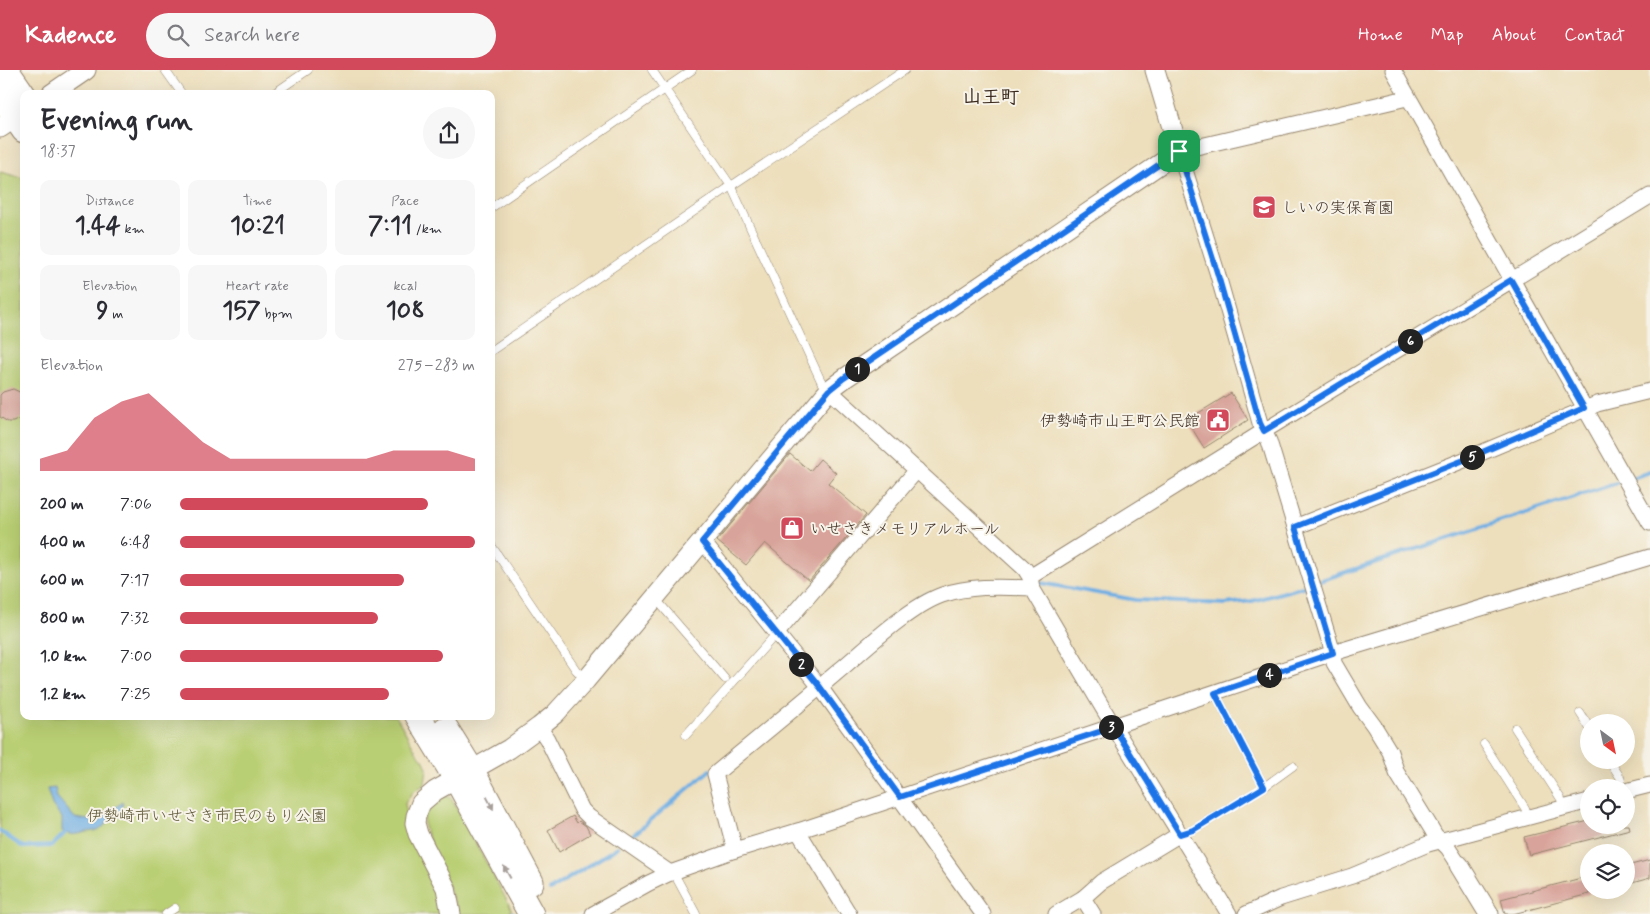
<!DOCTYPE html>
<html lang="en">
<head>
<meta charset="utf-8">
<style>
  body { margin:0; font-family:Mynerve,"Klee One",sans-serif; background:#f7f7f7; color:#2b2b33; height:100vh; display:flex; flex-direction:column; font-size:19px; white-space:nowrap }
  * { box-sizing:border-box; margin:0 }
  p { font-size:16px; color:#7c7c81 }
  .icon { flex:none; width:28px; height:28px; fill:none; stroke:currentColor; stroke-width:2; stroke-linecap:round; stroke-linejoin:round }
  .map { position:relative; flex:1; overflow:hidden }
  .drawer { position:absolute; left:20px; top:20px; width:475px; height:630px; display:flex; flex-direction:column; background:#fff; border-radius:10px; box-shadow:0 5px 20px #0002 }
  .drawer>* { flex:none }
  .needle { width:32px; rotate:147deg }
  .controls { position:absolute; left:1580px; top:644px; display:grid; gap:10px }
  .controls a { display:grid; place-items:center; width:55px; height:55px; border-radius:50%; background:#fff; box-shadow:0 5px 20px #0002; font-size:25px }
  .pin { position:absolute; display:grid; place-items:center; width:42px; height:42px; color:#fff; margin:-21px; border-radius:10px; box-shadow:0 2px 8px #0006 }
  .km { position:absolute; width:25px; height:25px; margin:-12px; border-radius:50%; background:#222; color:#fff; font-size:14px; line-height:25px; text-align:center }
  .round { display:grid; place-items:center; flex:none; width:52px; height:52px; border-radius:26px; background:#f7f7f7 }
  .head { display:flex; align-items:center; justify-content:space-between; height:85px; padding:0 20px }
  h1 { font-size:28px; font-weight:700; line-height:38px }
  .figures { display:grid; grid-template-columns:repeat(3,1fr); gap:8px; height:85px; padding:5px 20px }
  .figures div { display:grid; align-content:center; border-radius:10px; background:#f7f7f7; text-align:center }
  .figures b { font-size:25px; font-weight:700 }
  .figures small { font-size:14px; font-weight:400 }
  .figures p { font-size:14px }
  .chart { height:140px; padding:10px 20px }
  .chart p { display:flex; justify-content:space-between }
  .chart svg { width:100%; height:90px; margin-top:5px; fill:#d1495b; opacity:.7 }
  ul { padding:0 20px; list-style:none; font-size:16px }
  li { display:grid; grid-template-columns:80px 60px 1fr; align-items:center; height:38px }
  li i { height:12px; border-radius:6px; background:#d1495b }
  header { display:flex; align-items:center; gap:30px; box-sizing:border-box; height:70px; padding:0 25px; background:#d1495b; color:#fff }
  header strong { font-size:24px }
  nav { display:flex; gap:28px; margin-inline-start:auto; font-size:18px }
  .search { width:350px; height:45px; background:#f7f7f7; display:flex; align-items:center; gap:12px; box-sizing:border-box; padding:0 18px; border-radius:28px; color:#7c7c81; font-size:19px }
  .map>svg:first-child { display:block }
</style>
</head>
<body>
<header>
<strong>Kadence</strong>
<div class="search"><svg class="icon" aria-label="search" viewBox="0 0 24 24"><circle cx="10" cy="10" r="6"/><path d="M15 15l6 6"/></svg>Search here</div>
<nav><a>Home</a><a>Map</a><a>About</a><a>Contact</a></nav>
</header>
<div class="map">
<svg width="1650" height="844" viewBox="0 0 1650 844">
  <rect width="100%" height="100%" fill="#f7f3e8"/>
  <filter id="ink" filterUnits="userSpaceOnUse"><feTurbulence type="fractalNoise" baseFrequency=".02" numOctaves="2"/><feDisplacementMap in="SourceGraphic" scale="10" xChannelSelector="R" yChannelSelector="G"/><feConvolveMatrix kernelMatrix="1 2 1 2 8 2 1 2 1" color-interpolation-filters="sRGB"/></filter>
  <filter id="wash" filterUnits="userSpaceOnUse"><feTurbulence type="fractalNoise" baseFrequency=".0096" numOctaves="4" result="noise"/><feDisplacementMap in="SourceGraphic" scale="20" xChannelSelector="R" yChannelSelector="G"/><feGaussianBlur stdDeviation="1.12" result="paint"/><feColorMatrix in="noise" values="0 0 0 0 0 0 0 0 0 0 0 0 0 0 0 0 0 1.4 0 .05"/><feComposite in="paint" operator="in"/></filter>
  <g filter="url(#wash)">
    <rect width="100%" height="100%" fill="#eddfbc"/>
    <g fill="#b9cf73" stroke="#7a7c48">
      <path d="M0 102 24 108V646H396L416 681 424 691 427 698 425 714 413 722 405 733 408 754 437 815 444 844H0Z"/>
      <path d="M443 725 451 728 512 840 506 844H459L424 757V742Z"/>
    </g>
    <path fill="#71afe3" stroke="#566c80" d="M55 718 57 727 75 748 95 751 123 732 122 740 98 761C85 760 74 769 62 761V748L52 735 47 719Z"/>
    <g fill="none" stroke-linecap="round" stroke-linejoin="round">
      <g stroke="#71afe3" stroke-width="4">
        <path d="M1632 408 1650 402"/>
        <path d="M1319 511 1617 413"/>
        <path d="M1041 513 1136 530 1225 534 1252 531 1306 516"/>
        <path d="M914 531 927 524"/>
        <path d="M0 761 23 777 52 776 65 763"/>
        <path d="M632 766 710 700"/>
        <path d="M550 820 618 777"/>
        <path d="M512 844 513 843"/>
      </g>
    </g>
    <g id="blocks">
      <g fill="#d8a39a">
        <path d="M13 319 24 324V347L13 352H8L0 347V325L3 322Z"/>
        <path d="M1231 323 1248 350 1204 378 1187 350Z"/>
        <path d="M790 384 810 401 820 389 836 403 828 413 866 445 809 511 765 473 746 495 717 471Z"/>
        <path d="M573 746 577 753 579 751 586 756 590 764 559 782 548 760Z"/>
        <path d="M1589 751V755H1629L1630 759 1529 785 1524 767Z"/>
        <path d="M1650 790V808L1632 813 1627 796Z"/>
        <path d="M1589 806V824L1513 844H1505L1501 829Z"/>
      </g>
    </g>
  </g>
  <g filter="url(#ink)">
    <use href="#blocks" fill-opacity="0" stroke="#94846d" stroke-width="1"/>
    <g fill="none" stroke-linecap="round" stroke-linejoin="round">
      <g stroke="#94846d" stroke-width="9">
        <g id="service">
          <path d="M165 0 182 24"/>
          <path d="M652 0 731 116 821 311 829 320"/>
          <path d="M273 24 308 0"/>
          <path d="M491 138 692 0"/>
          <path d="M491 281 731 116 905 0"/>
          <path d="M491 475 576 600 585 609"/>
          <path d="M655 528 725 609"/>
          <path d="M1215 623 1264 717"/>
          <path d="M1580 643 1589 657"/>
          <path d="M1515 658 1561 729 1563 738"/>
          <path d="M686 665 776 564"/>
          <path d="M1484 674 1525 738 1528 747"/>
          <path d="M1609 690 1620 707 1623 718"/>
          <path d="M1180 764 1193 760 1264 717 1293 696"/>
          <path d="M670 803 677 809 696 844"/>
          <path d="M166 844 175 838"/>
        </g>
      </g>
      <g stroke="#94846d" stroke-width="17">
        <g id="minor">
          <path d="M1393 0 1650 453"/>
          <path d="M1407 28 1179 81 1217 202 1260 353 1269 371 1333 583 1334 593 1360 637 1374 656 1390 682 1397 703 1431 758 1435 765 1448 778 1459 795"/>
          <path d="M829 320 1025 499 1030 507 1032 518 1114 657 1229 844"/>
          <path d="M1295 457 1464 390 1597 334 1650 321"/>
          <path d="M703 472 820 617 983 844"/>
          <path d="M1030 507 1264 361 1650 126"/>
          <path d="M776 564 917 400"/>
          <path d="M539 657 547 669 582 740 589 747 670 803"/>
          <path d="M1626 721 1650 715"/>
          <path d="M798 761 849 844"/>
          <path d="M735 780 715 704C757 669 799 635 841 599 868 576 909 537 942 525 970 515 1003 517 1032 518"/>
          <path d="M1083 828 1093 844"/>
          <path d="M593 844 649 813 670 803 735 780 798 761 1333 583 1650 487"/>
          <path d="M1056 844 1083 828 1101 812 1180 764"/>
          <path d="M1246 844 1281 828 1352 806 1428 774 1589 731"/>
        </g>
      </g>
      <g stroke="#94846d" stroke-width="21">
        <g id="tertiary">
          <path d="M51 24 86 0"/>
          <path d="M0 58 24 42"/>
          <path d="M1459 795 1489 844"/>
          <path d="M451 844 446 818 418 764 415 753 416 746 421 733 435 721 509 679 539 657 555 644 586 610 829 320 845 308 1179 81 1155 0"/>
        </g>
      </g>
      <g stroke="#94846d" stroke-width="27">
        <g id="trunk">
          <path d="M6 0 24 26"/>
          <path d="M0 25 24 60"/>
          <path d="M418 646 457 710 531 844"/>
          <path d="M446 659 472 701 531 812"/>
        </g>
      </g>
      <use href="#service" stroke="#fff" stroke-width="8"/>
      <use href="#minor" stroke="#fff" stroke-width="15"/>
      <use href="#tertiary" stroke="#fff" stroke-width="19"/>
      <use href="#trunk" stroke="#fff" stroke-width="25"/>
    </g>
    <defs><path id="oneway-solid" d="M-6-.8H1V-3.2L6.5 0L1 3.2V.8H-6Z" transform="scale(1.25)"/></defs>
    <g fill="#a79f9a">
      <use href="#oneway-solid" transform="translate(490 733) rotate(62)"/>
      <use href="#oneway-solid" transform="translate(507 802) rotate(-119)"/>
    </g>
  </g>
  <g fill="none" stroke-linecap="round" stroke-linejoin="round" filter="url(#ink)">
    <g stroke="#fff" stroke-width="10">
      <path id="route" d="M1179 81 1217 202 1260 353 1264 361 1511 210 1584 338 1464 390 1295 457 1333 583 1215 623 1264 717 1193 760 1180 764 1114 657 900 727 820 617 702 472 829 320 844 308Z"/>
    </g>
    <use href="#route" stroke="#1a73e8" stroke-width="6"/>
  </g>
  <defs>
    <g id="school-square" transform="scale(1.25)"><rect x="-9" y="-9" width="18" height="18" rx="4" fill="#d1495b" stroke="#f7f3e8"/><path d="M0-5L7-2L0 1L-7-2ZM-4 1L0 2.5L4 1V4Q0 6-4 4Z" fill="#fff"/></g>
    <g id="civic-square" transform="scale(1.25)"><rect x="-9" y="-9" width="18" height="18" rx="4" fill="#d1495b" stroke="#f7f3e8"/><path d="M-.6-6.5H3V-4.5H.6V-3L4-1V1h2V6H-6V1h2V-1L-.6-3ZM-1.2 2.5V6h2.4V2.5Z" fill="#fff"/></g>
    <g id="shop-square" transform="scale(1.25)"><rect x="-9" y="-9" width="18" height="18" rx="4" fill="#d1495b" stroke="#f7f3e8"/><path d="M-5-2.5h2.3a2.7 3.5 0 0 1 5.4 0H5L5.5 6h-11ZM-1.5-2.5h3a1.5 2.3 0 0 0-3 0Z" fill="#fff"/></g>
  </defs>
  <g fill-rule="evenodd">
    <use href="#school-square" x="1264" y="137"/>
    <use href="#civic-square" x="1218" y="350"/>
    <use href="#shop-square" x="792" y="458"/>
  </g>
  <g text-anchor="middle" stroke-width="4" stroke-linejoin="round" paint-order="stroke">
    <g font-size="16" fill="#3b2a1e" stroke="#f7f3e8" text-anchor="start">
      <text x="1282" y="143">しいの実保育園</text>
      <text x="1200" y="356" text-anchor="end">伊勢崎市山王町公民館</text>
      <text x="810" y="464">いせさきメモリアルホール</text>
    </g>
    <g font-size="16" fill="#5a5333" stroke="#f7f3e8">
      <text x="207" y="751">伊勢崎市いせさき市民のもり公園</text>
    </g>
    <g font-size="19" font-weight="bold" fill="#3b2a1e" stroke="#f7f3e8">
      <text x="991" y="33">山王町</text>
    </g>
  </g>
</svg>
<div class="controls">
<a><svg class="needle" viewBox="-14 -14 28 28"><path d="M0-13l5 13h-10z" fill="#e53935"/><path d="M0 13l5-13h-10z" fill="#7c7c81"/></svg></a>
<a><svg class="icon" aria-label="locate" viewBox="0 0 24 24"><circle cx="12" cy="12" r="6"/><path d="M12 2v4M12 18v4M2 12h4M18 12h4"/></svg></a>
<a><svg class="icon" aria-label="layers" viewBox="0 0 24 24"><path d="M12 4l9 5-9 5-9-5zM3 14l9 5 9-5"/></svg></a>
</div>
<div class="pin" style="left:1179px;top:81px;background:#1e9e55"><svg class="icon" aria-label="arrive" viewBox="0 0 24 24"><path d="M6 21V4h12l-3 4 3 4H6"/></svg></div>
<b class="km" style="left:857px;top:299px">1</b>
<b class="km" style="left:801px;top:594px">2</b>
<b class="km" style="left:1111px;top:657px">3</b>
<b class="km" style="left:1269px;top:605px">4</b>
<b class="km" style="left:1472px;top:387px">5</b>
<b class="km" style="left:1410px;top:271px">6</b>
<section class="drawer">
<div class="head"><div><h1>Evening run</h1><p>18:37</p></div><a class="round"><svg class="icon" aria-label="share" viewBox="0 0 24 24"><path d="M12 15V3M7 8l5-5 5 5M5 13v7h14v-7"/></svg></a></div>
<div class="figures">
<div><p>Distance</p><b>1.44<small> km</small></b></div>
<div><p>Time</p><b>10:21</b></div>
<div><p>Pace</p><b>7:11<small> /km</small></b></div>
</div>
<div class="figures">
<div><p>Elevation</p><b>9<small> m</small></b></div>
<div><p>Heart rate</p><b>157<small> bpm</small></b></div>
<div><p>kcal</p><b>108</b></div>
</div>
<div class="chart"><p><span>Elevation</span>275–283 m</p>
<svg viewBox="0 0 160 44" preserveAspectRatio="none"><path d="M0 44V38L10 34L20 18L30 10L40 6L50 18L60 30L70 38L80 38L90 38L100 38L110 38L120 38L130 34L140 34L150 34L160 38V44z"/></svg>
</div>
<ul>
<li><b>200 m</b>7:06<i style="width:84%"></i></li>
<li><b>400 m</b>6:48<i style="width:100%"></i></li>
<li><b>600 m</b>7:17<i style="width:76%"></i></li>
<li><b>800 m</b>7:32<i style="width:67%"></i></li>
<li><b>1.0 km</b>7:00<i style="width:89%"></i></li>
<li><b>1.2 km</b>7:25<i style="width:71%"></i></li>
</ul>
</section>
</div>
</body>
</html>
